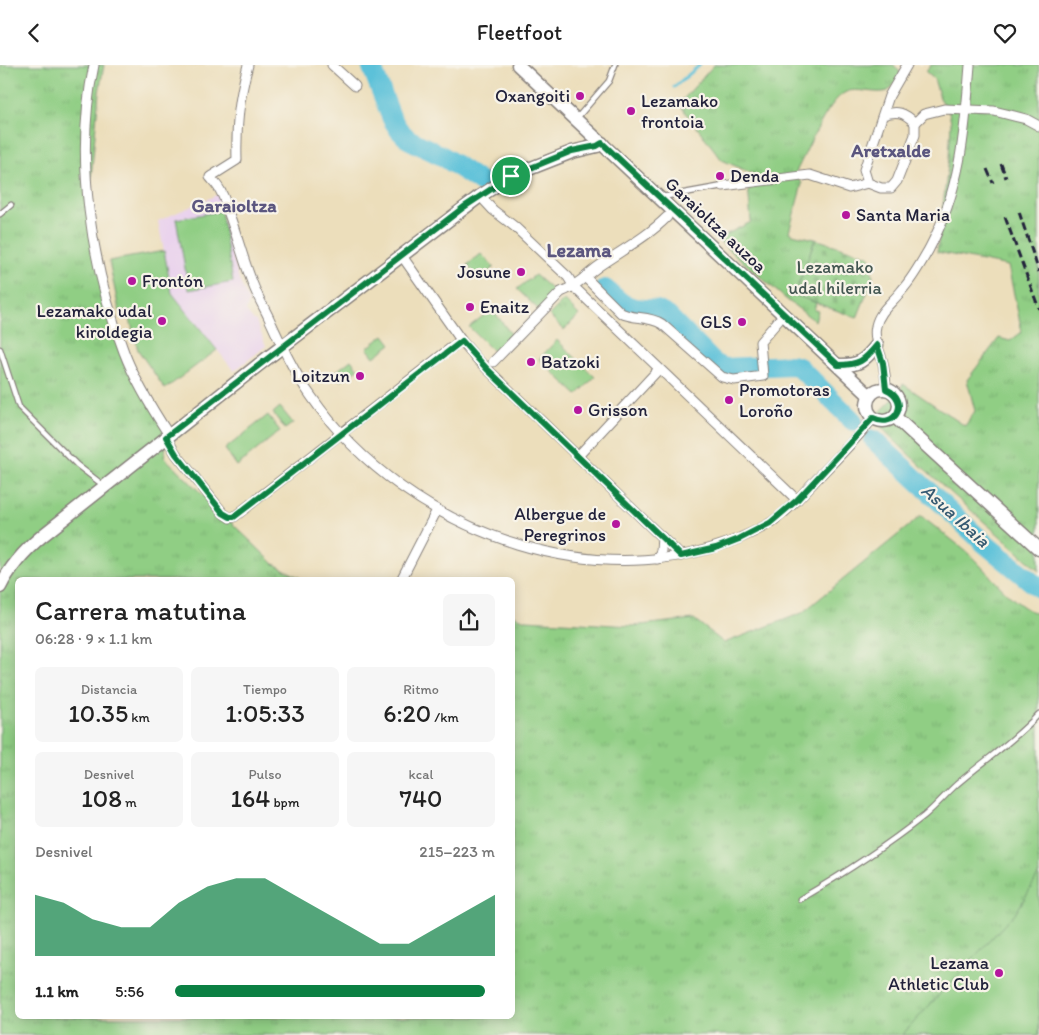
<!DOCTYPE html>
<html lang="es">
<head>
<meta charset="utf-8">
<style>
  body { margin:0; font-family:Itim,sans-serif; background:#f6f6f6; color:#222; height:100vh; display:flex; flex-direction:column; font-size:19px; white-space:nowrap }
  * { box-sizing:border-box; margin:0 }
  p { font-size:16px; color:#767676 }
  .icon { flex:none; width:28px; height:28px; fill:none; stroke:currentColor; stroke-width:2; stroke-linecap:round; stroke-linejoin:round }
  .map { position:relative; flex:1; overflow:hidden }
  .side { position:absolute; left:15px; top:512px; width:500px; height:442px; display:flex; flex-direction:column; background:#fff; border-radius:8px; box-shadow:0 2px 12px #0003 }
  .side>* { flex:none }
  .pin { position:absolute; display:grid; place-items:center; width:42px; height:42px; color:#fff; margin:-21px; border:2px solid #fff; border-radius:50%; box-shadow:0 1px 5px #0007 }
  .round { display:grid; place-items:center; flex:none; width:52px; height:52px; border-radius:8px; background:#f6f6f6 }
  .overview { display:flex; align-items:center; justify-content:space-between; height:85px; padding:0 20px }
  h1 { font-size:28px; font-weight:600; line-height:38px }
  .metrics { display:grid; grid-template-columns:repeat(3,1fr); gap:8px; height:85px; padding:5px 20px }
  .metrics div { display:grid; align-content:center; border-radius:8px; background:#f6f6f6; text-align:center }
  .metrics b { font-size:25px; font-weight:600 }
  .metrics small { font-size:14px; font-weight:400 }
  .metrics p { font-size:14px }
  .chart { height:140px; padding:10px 20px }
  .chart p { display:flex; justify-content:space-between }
  .chart svg { width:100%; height:90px; margin-top:5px; fill:#0b8043; opacity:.7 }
  ul { padding:0 20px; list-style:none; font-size:16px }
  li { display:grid; grid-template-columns:80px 60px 1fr; align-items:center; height:38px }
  li i { height:12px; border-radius:6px; background:#0b8043 }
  header { display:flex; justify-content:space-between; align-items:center; height:65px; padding:0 20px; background:#fff; font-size:22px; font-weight:600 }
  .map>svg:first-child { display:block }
</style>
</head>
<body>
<header><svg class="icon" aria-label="back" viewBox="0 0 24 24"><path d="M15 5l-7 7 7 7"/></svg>Fleetfoot<svg class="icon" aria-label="heart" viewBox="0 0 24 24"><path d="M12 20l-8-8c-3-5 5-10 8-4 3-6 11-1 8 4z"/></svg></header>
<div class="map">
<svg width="1039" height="970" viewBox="0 0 1039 970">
  <defs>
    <pattern id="grass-tufts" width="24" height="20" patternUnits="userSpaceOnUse" patternTransform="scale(1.25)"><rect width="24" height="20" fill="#90ce84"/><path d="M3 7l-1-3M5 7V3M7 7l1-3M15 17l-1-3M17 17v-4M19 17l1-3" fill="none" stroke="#7cb173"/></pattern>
    <pattern id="cemetery-stones" width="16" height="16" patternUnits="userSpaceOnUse" patternTransform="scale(1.25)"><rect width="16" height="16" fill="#90ce84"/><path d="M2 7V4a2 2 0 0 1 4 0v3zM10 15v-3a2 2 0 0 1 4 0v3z" fill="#7cb173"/></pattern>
  </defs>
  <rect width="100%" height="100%" fill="#f7f3e8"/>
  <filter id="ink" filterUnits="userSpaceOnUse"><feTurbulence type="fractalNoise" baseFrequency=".02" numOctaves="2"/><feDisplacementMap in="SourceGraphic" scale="10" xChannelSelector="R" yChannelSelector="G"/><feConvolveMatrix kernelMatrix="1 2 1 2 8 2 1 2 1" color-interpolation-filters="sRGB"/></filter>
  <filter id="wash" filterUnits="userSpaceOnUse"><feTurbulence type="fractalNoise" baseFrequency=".0096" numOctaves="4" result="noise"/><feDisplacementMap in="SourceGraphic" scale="20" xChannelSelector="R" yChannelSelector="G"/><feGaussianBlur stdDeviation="1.12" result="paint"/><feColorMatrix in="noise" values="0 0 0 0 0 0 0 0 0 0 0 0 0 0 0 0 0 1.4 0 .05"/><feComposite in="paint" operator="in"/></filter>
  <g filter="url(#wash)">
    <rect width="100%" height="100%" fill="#ecdebb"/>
    <path fill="#e9d1ed" d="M219 129 221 146 239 215 249 237 246 246 252 254 256 256 266 281 234 306 172 228 158 156Z"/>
    <g fill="url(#grass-tufts)" stroke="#597860">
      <path d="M0 0H104L99 27 89 134 113 268 125 301 149 339 169 365 164 392 274 499 304 515H18V952H512L513 550 526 555 632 561 694 554 724 578 802 548 921 451C937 464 955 476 970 490 992 511 1010 538 1039 550V970H0Z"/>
      <path d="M714 0H894L903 11 888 26C875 30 857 22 846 27 826 36 805 92 793 112L800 115 802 119 789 167 792 169 815 174 795 229 816 238 814 245 818 246 815 256 787 235 717 174 751 157 748 120 769 116 722 95 679 39Z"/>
      <path d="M931 0H1039V506C984 455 925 408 873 354L898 329 903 319 965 361 975 346 967 315 999 273 1010 276 1022 267 1008 201 937 187 949 93 951 58 949 47 940 33 934 14 926 7Z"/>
      <path d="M564 235 579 250 564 265 549 250Z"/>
      <path d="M280 342 293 358 285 364 273 348Z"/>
    </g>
    <path fill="url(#cemetery-stones)" stroke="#597860" d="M815 174 869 191 873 213 857 253 795 230Z"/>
    <g fill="#90ce84" stroke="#597860">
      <path d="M221 146 233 217 189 225 176 154Z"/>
      <path d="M164 186 172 228 217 285 165 324 138 285 130 254 119 245 109 196Z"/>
      <path d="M481 189 494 202 480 214 467 200Z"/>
      <path d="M535 210 557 229 540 246 517 224Z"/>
      <path d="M492 244 514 273 497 290 469 262Z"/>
      <path d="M384 270 391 279 374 292 367 283Z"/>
      <path d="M557 275 595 312 577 330 539 294Z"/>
      <path d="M351 295 358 304 341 316 334 308Z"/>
      <path d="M268 350 280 366 237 401 225 384Z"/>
      <path d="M1039 809V970H902L1017 846Z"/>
    </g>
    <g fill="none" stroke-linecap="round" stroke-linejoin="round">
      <path stroke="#5bc1d9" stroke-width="3" d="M674 22 700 0"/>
      <g stroke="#5bc1d9" stroke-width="20">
        <path d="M371 0 392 54 399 65 408 74 444 92 482 118"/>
        <path d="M605 224 623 239 634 243 657 245 668 251 714 298 724 303 792 300 799 302 853 356"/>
        <path d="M874 375 984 478 1039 523"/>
      </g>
    </g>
  </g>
  <g filter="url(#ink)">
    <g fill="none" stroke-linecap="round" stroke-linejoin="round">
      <g stroke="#87807b" stroke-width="7">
        <g id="lane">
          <path d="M577 53 609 16 615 0"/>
          <path d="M662 132 723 121"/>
          <path d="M0 149 11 140"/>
          <path d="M0 284 19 342 77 400 103 420"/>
          <path d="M800 834C843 809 885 782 924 751 936 741 946 729 957 719 985 695 1014 676 1039 649"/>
        </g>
      </g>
      <g stroke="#87807b" stroke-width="11">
        <g id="street">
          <path d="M94 0C74 92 91 200 124 287 135 316 152 344 169 370"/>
          <path d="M248 0C239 34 236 60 237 95L210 112C214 117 219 122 221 127 225 134 227 142 229 149 238 173 244 198 254 222 258 232 263 241 268 251 281 279 293 306 311 331 407 470 614 544 767 460 785 450 800 431 814 417 834 396 855 376 873 353"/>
          <path d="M332 0 355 21"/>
          <path d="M883 50C897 45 904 47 915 58V70L897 116 891 123H881L868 118 864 105 889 31 907 0"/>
          <path d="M915 58 924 49 944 44 994 46 1026 54 1039 61"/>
          <path d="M723 121 810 110 849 123 868 118"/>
          <path d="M480 131 493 145 515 162 568 212 574 222 797 435"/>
          <path d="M402 191 461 275 478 295 681 491"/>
          <path d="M585 212 621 248C635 255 647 250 662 259L722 312 734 315 763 311 760 277 779 255"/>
          <path d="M493 297 561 227C577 221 585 211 599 201 622 185 647 172 667 152"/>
          <path d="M886 324C886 316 885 307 883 298 880 286 873 274 876 261 879 246 893 237 902 225 913 213 921 198 929 184 961 124 965 66 970 0"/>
          <path d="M166 372 176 389 223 448 230 453 234 452 461 275"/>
          <path d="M578 391 659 304"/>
          <path d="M657 494 661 486 662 472"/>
          <path d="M401 515 437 445"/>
        </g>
      </g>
      <g stroke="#87807b" stroke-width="15">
        <g id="secondary">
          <path d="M518 0 870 331"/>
          <path d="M838 300C859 301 864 296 877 280"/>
          <circle cx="883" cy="340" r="16"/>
          <path d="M895 352 1039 484"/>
          <path d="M0 522C10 502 24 486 42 471L266 294 480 131 511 111 572 87 597 81 602 78"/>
        </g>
      </g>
      <use href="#lane" stroke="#fff" stroke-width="4.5"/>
      <use href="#street" stroke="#fff" stroke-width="9"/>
      <use href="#secondary" stroke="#fff" stroke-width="12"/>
      <g stroke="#22223b" stroke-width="3" stroke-dasharray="8 4" stroke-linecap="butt">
        <path d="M1001 99 1006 113"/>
        <path d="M987 104 993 118"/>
        <path d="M1019 147 1039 207"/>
        <path d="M1005 152 1039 244"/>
      </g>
    </g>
  </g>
  <g fill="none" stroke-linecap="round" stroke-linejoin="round" filter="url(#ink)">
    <g stroke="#fff" stroke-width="10">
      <path id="route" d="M602 78 838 300C859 300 864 296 877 280L883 298 886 324C911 335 896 365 873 353L797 435 770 458 739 474 716 483 681 491 487 304 462 276 234 452H230L223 448 176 389 166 372 464 142 511 111 572 86 597 81Z"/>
    </g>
    <use href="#route" stroke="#0b8043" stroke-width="6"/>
  </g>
  <g fill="#b5179e" stroke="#f7f3e8" stroke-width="2">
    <circle cx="580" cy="31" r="5"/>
    <circle cx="631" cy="46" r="5"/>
    <circle cx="720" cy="111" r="5"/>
    <circle cx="846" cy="150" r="5"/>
    <circle cx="521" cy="207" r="5"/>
    <circle cx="132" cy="216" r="5"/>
    <circle cx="470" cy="242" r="5"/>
    <circle cx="162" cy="256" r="5"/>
    <circle cx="742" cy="257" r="5"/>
    <circle cx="531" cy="297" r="5"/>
    <circle cx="360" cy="311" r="5"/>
    <circle cx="729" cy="335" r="5"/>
    <circle cx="578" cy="345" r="5"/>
    <circle cx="616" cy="459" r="5"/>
    <circle cx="999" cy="908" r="5"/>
  </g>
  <g text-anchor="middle" stroke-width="4.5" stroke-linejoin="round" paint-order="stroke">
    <g font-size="18" fill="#22223b" stroke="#f7f3e8" text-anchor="start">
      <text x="570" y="37" text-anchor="end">Oxangoiti</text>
      <text x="641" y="42">Lezamako<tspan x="641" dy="21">frontoia</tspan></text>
      <text x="730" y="117">Denda</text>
      <text x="856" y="156">Santa Maria</text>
      <text x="511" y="213" text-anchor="end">Josune</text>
      <text x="142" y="222">Frontón</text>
      <text x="480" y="248">Enaitz</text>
      <text x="152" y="252" text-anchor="end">Lezamako udal<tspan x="152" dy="21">kiroldegia</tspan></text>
      <text x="732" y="263" text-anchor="end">GLS</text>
      <text x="541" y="303">Batzoki</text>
      <text x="350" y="317" text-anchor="end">Loitzun</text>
      <text x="739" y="331">Promotoras<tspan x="739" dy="21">Loroño</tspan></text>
      <text x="588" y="351">Grisson</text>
      <text x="606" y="455" text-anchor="end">Albergue de<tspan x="606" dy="21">Peregrinos</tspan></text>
      <text x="989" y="904" text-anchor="end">Lezama<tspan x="989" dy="21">Athletic Club</tspan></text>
    </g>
    <g font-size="18" fill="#22223b" stroke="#f7f3e8">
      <text transform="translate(716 160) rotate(43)" y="6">Garaioltza auzoa</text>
    </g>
    <g font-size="18" fill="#435651" stroke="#f7f3e8">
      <text x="835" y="208">Lezamako<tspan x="835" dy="21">udal hilerria</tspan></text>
    </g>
    <g font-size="19" font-weight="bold" fill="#5b567f" stroke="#f7f3e8">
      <text x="891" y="92">Aretxalde</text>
      <text x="234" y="147">Garaioltza</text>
    </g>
    <g font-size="19" font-style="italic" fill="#365a72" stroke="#f7f3e8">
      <text transform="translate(956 450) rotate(42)" y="7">Asua Ibaia</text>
    </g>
    <g font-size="20" font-weight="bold" fill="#5b567f" stroke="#f7f3e8">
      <text x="579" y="192">Lezama</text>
    </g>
  </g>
</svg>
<div class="pin" style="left:511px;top:111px;background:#1e9e55"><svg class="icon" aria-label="arrive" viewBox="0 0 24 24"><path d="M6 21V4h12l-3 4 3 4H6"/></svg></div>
<section class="side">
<div class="overview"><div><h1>Carrera matutina</h1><p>06:28 · 9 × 1.1 km</p></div><a class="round"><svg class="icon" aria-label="share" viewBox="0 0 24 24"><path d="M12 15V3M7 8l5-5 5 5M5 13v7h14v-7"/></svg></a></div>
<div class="metrics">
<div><p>Distancia</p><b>10.35<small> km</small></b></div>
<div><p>Tiempo</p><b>1:05:33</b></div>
<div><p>Ritmo</p><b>6:20<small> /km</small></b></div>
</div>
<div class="metrics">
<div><p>Desnivel</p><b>108<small> m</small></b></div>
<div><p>Pulso</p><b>164<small> bpm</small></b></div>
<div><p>kcal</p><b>740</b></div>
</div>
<div class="chart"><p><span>Desnivel</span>215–223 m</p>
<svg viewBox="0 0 160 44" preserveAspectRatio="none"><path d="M0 44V14L10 18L20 26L30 30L40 30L50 18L60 10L70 6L80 6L90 14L100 22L110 30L120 38L130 38L140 30L150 22L160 14V44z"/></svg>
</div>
<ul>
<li><b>1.1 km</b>5:56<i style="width:97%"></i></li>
</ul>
</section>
</div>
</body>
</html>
